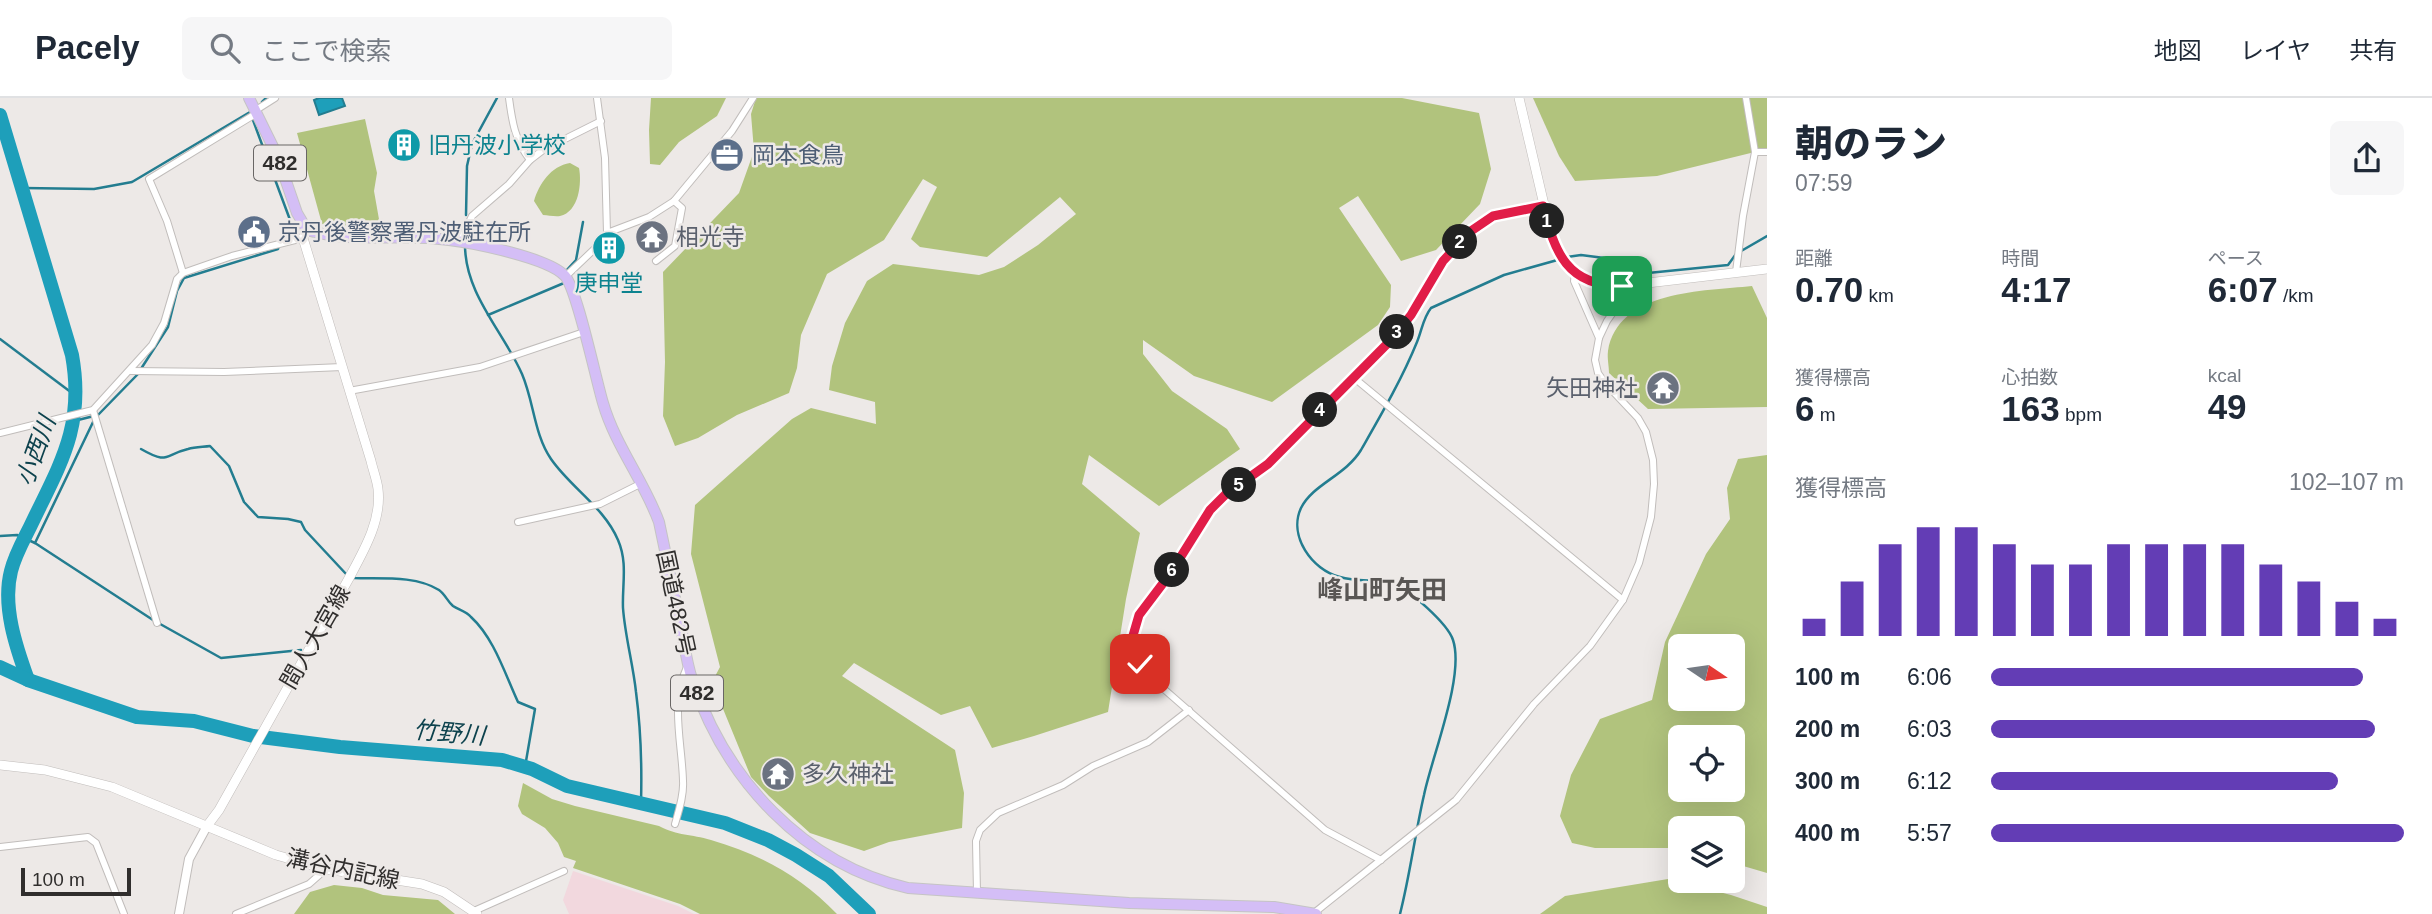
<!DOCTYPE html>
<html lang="ja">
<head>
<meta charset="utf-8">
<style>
  body { margin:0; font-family:Arial,"Noto Sans JP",sans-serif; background:#f6f6f7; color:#1f2937; height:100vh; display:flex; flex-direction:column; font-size:26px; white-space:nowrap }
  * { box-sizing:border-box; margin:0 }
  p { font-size:23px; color:#747a83 }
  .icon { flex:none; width:38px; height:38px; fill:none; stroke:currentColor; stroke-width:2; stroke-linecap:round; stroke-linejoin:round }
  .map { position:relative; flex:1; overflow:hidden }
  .sheet { display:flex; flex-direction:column; background:#fff; width:665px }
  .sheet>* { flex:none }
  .needle { width:46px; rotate:103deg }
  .fabs { position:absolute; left:1668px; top:536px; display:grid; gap:14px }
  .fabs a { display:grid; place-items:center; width:77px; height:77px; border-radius:10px; background:#fff; box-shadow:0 7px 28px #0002; font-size:35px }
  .scale { position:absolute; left:21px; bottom:18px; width:110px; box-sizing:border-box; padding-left:7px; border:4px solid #302e2d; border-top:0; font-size:19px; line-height:24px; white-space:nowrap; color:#302e2d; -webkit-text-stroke:5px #ede9e7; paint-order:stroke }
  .pin { position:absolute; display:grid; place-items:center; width:60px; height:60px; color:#fff; margin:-30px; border-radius:14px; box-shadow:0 4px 10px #0006 }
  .km { position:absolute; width:35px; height:35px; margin:-18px; border-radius:50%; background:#222; color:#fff; font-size:19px; line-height:35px; text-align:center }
  .round { display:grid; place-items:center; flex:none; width:74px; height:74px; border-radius:10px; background:#f6f6f7 }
  .headline { display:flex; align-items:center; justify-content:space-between; height:119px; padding:0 28px }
  h1 { font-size:38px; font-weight:800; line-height:52px }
  .metrics { display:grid; grid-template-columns:repeat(3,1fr); gap:10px; height:119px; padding:7px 28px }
  .metrics div { display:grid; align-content:center }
  .metrics b { font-size:35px; font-weight:800 }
  .metrics small { font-size:19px; font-weight:400 }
  .metrics p { font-size:19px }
  .chart { height:196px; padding:14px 28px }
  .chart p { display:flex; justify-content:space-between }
  .chart svg { width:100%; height:126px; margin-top:7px; stroke:#633db5; stroke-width:6 }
  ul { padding:0 28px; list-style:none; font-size:23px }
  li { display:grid; grid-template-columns:112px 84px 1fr; align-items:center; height:52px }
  li i { height:18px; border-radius:9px; background:#633db5 }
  header { display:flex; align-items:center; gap:42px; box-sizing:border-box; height:98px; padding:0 35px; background:#fff; border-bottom:2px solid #e0e1e3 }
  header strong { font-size:33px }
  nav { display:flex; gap:38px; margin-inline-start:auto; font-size:24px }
  .search { width:490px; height:63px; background:#f6f6f7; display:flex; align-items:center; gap:18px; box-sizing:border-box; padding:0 24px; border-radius:10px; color:#747a83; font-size:26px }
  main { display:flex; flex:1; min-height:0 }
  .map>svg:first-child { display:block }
</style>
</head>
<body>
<header>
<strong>Pacely</strong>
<div class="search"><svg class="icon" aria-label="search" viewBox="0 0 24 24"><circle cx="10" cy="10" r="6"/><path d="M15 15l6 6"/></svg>ここで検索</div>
<nav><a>地図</a><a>レイヤ</a><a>共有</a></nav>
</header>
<main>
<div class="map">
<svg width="1767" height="816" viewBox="0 0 1767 816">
  <rect width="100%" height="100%" fill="#ede9e7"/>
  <path fill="#f2d8de" d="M573 773 678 808 694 816H569L563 802Z"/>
  <g fill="#b1c37d" fill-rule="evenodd">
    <path d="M651 0H726L717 18 679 44 660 67 650 66 649 32Z"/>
    <path d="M756 0H1402L1479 15 1491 71 1480 106 1436 152 1401 163 1358 98 1339 110 1391 187 1390 209 1378 227 1272 304 1194 278 1143 242V256L1172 293 1227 331 1240 351 1159 408 1089 357 1082 386 1140 435 1126 501 1108 614 1034 638 992 650 970 608 941 617 854 565 842 578 955 652 964 695 962 730 889 744 864 753 810 735 769 698 751 679 712 584 720 569 691 456 695 407 792 321 811 310 876 326 875 304 829 292 832 268 845 225 867 183 893 166 979 177 1004 169 1038 147 1076 116 1060 99 987 159 920 149 911 141 937 89 923 81 884 142 827 176 801 237 797 270 789 295 737 317 698 340 675 348 663 318 665 264 663 174 739 95 754 53 751 16Z"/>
    <path d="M1533 0H1767V51L1657 78 1575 83 1559 58Z"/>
    <path d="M365 21 377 75 374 93 380 127 336 129 322 126 297 35Z"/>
    <path d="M570 65 579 70C582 85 579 114 560 118 555 119 548 117 543 117L534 103C539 86 551 68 570 65Z"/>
    <path d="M1752 188 1767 220V309L1648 311 1609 275C1609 268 1607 260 1608 253 1618 192 1704 193 1752 188Z"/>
    <path d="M1767 357V775L1733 765 1732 730H1680V750H1595L1572 745 1560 718 1571 677 1600 621 1652 602 1665 544 1706 456 1730 421 1727 390 1738 361ZM1680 548H1732V600H1680ZM1680 639H1732V691H1680Z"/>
    <path d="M523 685 552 701 575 708 659 728C678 738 691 736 711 742 762 757 800 778 837 816H700L680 806 573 770 576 763 564 759 558 745 545 730 522 716 518 708Z"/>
    <path d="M1668 781 1731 797 1767 809V816H1540L1565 798Z"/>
    <path d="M334 787 362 790 383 797 438 802 455 816H294L310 794Z"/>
  </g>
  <path fill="#1e9fba" stroke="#237d90" stroke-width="2" d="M319 0H342L345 8 319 17 314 2Z"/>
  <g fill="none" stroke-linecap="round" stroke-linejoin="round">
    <g stroke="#237d90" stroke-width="2.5">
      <path d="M262 4 266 0"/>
      <path d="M23 90 94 91 132 84 250 14 296 138 280 142 278 151 184 180 177 193 168 229 137 277 98 317 74 323"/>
      <path d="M466 117 467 68 472 46 497 0"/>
      <path d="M465 147C465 196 503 233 522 276 534 304 534 336 551 361 571 390 604 409 618 442 628 465 622 487 623 510 625 538 633 566 636 594 641 632 642 668 641 705"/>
      <path d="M1567 159 1581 157 1620 162 1648 175 1728 167 1736 156 1767 138"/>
      <path d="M564 175 576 162 583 124"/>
      <path d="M488 217 564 185"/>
      <path d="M0 241 76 298"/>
      <path d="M141 351C169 367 163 357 188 351 195 349 203 349 210 348L229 368 244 404 258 419 288 421 301 424 305 432 347 477 354 480C380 481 415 477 439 492 445 496 447 503 453 508 459 512 466 513 471 519 494 540 505 576 518 604L535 611 525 669"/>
      <path d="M0 438 17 437 35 445 153 522 221 560 301 552"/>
      <path d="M35 445 94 322"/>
      <path d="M1400 816C1410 777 1415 736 1424 697 1432 658 1465 578 1453 542 1448 526 1408 490 1392 485 1375 481 1357 484 1340 479 1312 472 1288 438 1301 410 1313 386 1345 378 1361 352 1381 317 1402 281 1417 244 1422 232 1423 220 1431 210L1504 177 1561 161"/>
    </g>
    <g stroke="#1e9fba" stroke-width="14">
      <path d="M0 17 72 257C85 329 60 366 30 429 23 443 15 457 11 473 2 508 16 549 28 582"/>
      <path d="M0 569 28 582 137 619 194 623 253 638 340 649 502 662 532 671 567 688 725 725 768 742 796 757 829 778 869 816"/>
    </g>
    <g stroke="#c1bdbb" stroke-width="8">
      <g id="minor">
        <path d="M509 0C512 23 515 43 530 62"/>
        <path d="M597 0 605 60 607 135"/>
        <path d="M256 12 275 0"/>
        <path d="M1755 54H1767"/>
        <path d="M460 143 472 118 509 86 530 62 543 52 601 23"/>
        <path d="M656 163 675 148 682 110 674 103"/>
        <path d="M1736 174 1743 118 1755 54 1746 0"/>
        <path d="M183 175 167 123 149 81 257 15"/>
        <path d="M1575 175 1574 183 1599 240"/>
        <path d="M566 178 606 140 607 135 649 119 674 103 732 33 753 0"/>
        <path d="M131 273 224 274 342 269"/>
        <path d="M1353 279 1623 502"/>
        <path d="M349 293 480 269 584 234"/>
        <path d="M93 312 157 525"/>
        <path d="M0 335 93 312 152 247 164 225 177 181 183 175 232 158 303 140"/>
        <path d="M518 424 600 406 642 385"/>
        <path d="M675 726C679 712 684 697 683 683 682 644 670 606 687 569"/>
        <path d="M0 749 88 739 96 745 124 816"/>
        <path d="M1381 762 1325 732 1157 585 1140 566 1134 555 1132 542 1133 530 1139 517 1170 476 1210 412 1225 397 1268 366 1391 242 1411 217 1443 163 1471 133 1493 119 1543 108"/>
        <path d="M977 795 976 743 980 732 998 715 1063 687 1093 668 1148 644 1189 612"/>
        <path d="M474 813 564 773"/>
        <path d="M1314 815 1456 702 1534 606 1590 548 1623 502 1639 465 1651 419 1654 386 1653 362 1646 334 1638 320 1605 285 1598 275 1595 262 1599 240 1607 223 1633 186"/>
        <path d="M236 816 309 786 326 771"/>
      </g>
    </g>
    <g stroke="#c1bdbb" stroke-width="10">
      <path id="tertiary" d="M179 816 189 761 207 728"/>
    </g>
    <g stroke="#c1bdbb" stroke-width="10">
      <g id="secondary">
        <path d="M1519 0 1552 141 1566 165 1582 180 1597 186 1622 188 1767 171"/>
        <path d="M0 667 45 672 112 689 276 757 326 771 422 786 444 794 477 816"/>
        <path d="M207 728 219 712 348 482C363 454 382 423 378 391 377 382 373 372 371 363L303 140 307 132"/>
      </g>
    </g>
    <g stroke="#c5c4c4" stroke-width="12">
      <path id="trunk" d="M249 0 277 57 297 115 307 132C353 146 402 135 449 142 474 145 549 160 565 178 577 191 596 282 603 305 615 347 644 383 659 424 666 458 673 491 680 524 684 543 686 563 692 581 725 681 803 766 908 790L1129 805 1274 809 1316 816"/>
    </g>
    <use href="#minor" stroke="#fff" stroke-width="6"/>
    <use href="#tertiary" stroke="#fff" stroke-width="8"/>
    <use href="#secondary" stroke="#fff" stroke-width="9"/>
    <use href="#trunk" stroke="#d4bef6" stroke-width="10"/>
  </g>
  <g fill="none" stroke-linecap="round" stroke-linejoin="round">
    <g stroke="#fff" stroke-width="14">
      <path id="route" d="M1140 566 1134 555 1132 541 1139 517 1170 476 1210 412 1225 397 1268 366 1391 242 1411 217 1443 163 1471 133 1493 118 1543 108C1555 155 1567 188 1622 188"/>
    </g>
    <use href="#route" stroke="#e11d48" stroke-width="9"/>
  </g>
  <defs>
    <g id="building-disc" transform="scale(1.75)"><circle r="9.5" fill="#0f9aa8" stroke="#ede9e7"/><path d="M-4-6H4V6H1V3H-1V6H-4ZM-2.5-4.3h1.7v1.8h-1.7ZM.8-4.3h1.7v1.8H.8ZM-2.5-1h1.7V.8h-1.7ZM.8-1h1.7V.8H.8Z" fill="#fff"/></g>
    <g id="office-disc" transform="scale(1.75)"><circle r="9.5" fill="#5c6f8a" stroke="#ede9e7"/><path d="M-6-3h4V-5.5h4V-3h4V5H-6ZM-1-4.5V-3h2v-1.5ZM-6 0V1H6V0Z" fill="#fff"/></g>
    <g id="civic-disc" transform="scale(1.75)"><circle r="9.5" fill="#5c6f8a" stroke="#ede9e7"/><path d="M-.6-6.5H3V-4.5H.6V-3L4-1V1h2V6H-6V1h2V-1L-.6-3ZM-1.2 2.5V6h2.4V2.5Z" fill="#fff"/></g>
    <g id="temple-disc" transform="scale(1.75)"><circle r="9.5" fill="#6b7280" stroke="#ede9e7"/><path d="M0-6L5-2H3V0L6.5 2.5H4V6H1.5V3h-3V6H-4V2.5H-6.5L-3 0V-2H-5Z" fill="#fff"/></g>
  </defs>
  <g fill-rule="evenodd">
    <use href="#building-disc" x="404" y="47"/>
    <use href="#office-disc" x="727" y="57"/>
    <use href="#civic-disc" x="254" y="134"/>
    <use href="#temple-disc" x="652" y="139"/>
    <use href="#building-disc" x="609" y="150"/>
    <use href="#temple-disc" x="1663" y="290"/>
    <use href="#temple-disc" x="778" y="676"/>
  </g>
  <g text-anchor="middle" stroke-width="5" stroke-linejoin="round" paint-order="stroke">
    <g fill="#ede9e7" stroke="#696665" stroke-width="2">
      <rect x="254" y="47.5" width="52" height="35" rx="5"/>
      <rect x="671" y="577.5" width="52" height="35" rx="5"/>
    </g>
    <g font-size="21" font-weight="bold" fill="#302e2d">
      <text x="280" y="72">482</text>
      <text x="697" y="602">482</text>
    </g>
    <g font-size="23" fill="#0d838f" stroke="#ede9e7" text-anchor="start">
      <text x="428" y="55">旧丹波小学校</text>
      <text x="609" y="193" text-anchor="middle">庚申堂</text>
    </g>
    <g font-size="23" fill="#4e5e75" stroke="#ede9e7" text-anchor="start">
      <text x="752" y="65">岡本食鳥</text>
      <text x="278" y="142">京丹後警察署丹波駐在所</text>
    </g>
    <g font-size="23" fill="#5b616d" stroke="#ede9e7" text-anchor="start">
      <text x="676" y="147">相光寺</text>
      <text x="1638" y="298" text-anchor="end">矢田神社</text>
      <text x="802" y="684">多久神社</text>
    </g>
    <g font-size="23" fill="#302e2d" stroke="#ede9e7">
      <text transform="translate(676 505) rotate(78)" y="8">国道482号</text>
      <text transform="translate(315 539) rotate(-60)" y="8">間人大宮線</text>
      <text transform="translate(343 771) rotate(12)" y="8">溝谷内記線</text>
    </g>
    <g font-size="24" font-style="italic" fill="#0d424d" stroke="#ede9e7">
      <text transform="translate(36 353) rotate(-70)" y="8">小西川</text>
      <text transform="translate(449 635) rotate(5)" y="8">竹野川</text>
    </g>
    <g font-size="26" font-weight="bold" fill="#595654" stroke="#ede9e7">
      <text x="1382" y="501">峰山町矢田</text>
    </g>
  </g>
</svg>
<div class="fabs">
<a><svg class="needle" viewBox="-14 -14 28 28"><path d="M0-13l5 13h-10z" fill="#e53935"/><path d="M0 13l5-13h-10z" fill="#747a83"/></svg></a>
<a><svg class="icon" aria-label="locate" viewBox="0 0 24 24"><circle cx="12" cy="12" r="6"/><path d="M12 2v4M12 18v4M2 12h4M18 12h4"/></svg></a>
<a><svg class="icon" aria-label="layers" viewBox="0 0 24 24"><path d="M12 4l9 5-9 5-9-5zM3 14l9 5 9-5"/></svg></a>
</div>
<div class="scale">100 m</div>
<div class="pin" style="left:1622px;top:188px;background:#1e9e55"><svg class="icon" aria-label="arrive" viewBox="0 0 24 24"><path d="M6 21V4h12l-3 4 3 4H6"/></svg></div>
<div class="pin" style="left:1140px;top:566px;background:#d93025"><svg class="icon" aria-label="check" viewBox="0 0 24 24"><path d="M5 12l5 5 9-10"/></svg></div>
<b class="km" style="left:1547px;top:123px">1</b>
<b class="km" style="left:1460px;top:144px">2</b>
<b class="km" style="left:1397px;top:234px">3</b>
<b class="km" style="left:1320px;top:312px">4</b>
<b class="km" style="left:1239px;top:387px">5</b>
<b class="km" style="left:1172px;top:472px">6</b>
</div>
<section class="sheet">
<div class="headline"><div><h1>朝のラン</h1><p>07:59</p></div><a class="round"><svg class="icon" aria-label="share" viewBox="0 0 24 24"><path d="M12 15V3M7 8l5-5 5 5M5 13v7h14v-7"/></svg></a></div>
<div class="metrics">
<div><p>距離</p><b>0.70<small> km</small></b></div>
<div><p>時間</p><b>4:17</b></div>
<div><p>ペース</p><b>6:07<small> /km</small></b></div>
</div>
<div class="metrics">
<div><p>獲得標高</p><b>6<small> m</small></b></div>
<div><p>心拍数</p><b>163<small> bpm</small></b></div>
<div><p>kcal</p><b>49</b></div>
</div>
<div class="chart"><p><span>獲得標高</span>102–107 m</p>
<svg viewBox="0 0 160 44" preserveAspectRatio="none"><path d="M5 44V38M15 44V25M25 44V12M35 44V6M45 44V6M55 44V12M65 44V19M75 44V19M85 44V12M95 44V12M105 44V12M115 44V12M125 44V19M135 44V25M145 44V32M155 44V38"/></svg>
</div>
<ul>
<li><b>100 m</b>6:06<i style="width:90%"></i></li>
<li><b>200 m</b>6:03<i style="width:93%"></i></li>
<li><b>300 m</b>6:12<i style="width:84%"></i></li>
<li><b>400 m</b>5:57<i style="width:100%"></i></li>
</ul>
</section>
</main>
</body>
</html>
